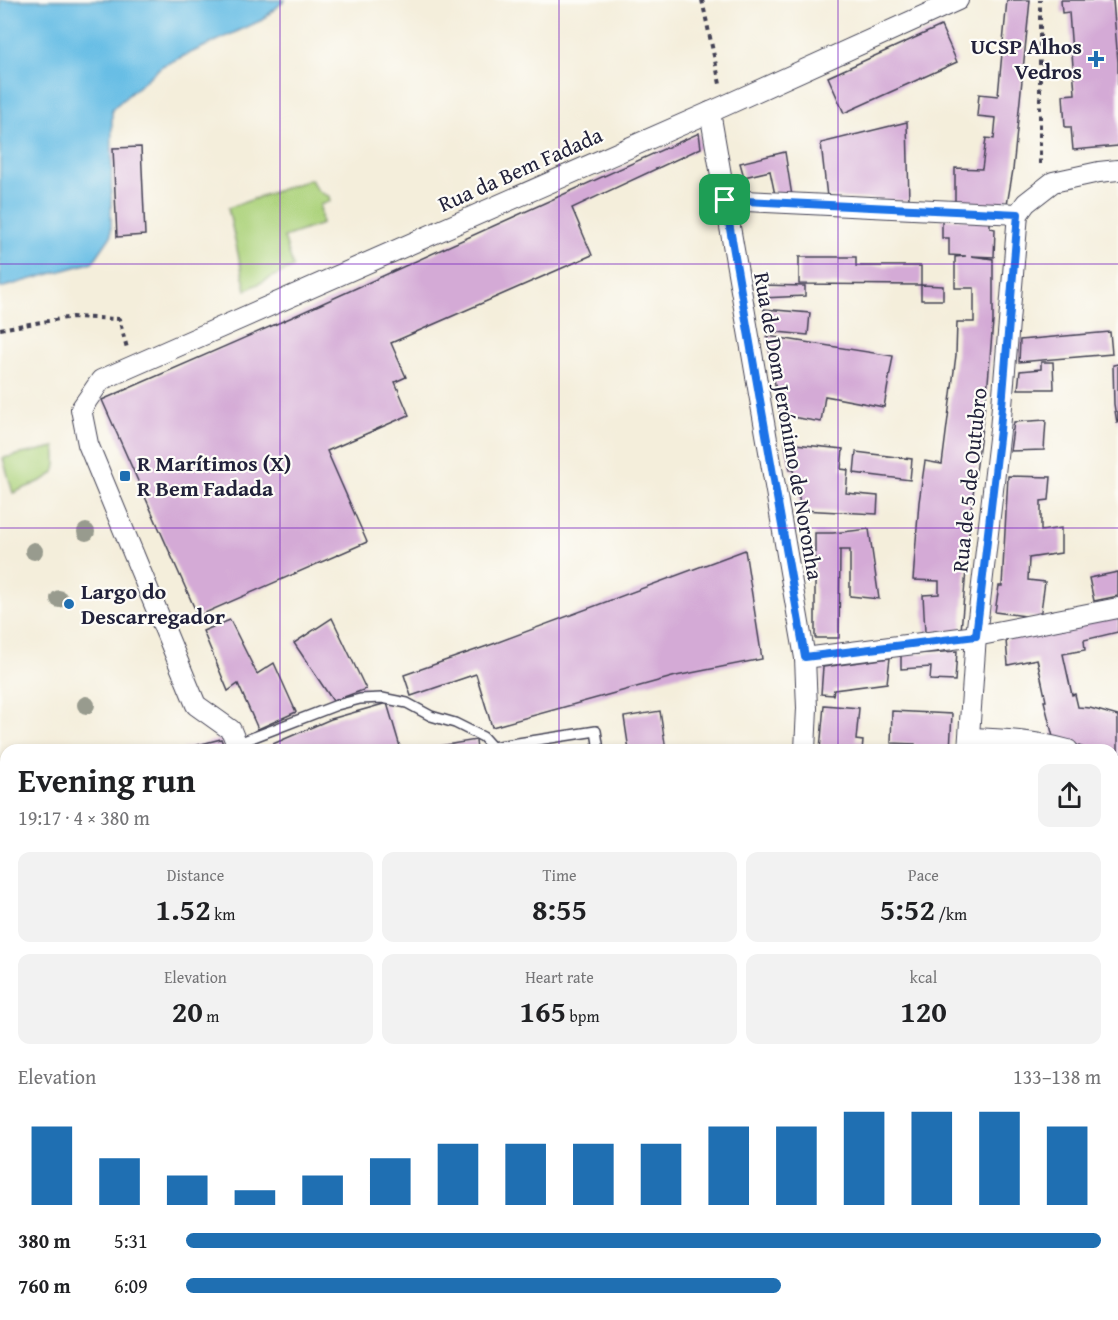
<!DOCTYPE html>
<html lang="en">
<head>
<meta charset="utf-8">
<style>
  body { margin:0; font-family:"Gentium Book Plus",serif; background:#f2f2f2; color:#202124; height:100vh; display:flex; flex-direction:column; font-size:22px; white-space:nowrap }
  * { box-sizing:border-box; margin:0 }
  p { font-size:20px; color:#757577 }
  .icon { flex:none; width:33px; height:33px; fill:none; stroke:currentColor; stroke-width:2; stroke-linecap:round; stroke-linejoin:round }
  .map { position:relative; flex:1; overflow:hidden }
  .side { position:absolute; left:0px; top:744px; width:1119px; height:576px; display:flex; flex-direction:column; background:#fff; border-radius:18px 18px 0 0; box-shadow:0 3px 9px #0003 }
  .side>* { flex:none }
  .pin { position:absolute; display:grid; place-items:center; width:51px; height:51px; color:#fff; margin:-26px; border-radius:12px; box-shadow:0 3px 9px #0006 }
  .round { display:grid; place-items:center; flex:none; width:63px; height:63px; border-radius:12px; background:#f2f2f2 }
  .headline { display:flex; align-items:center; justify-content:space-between; height:102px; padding:0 18px }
  h1 { font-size:33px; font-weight:700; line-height:45px }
  .metrics { display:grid; grid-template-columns:repeat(3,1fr); gap:9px; height:102px; padding:6px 18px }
  .metrics div { display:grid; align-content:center; border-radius:12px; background:#f2f2f2; text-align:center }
  .metrics b { font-size:30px; font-weight:700 }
  .metrics small { font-size:16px; font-weight:400 }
  .metrics p { font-size:16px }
  .chart { height:168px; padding:12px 18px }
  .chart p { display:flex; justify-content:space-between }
  .chart svg { width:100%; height:108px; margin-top:6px; stroke:#1f6fb2; stroke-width:6 }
  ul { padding:0 18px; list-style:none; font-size:20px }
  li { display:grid; grid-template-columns:96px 72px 1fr; align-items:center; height:45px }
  li i { height:15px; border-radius:8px; background:#1f6fb2 }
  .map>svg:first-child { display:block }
</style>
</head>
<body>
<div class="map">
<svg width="1118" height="1320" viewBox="0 0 1118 1320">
  <rect width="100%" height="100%" fill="#fdfcf7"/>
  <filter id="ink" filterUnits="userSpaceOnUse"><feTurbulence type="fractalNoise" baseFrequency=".0167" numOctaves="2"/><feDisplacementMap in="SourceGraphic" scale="12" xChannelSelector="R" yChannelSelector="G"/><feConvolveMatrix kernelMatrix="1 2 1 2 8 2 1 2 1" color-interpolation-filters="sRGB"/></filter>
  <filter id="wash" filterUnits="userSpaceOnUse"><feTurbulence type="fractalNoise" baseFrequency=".008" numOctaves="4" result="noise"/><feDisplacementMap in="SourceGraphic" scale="24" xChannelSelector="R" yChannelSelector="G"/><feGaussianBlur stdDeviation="1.35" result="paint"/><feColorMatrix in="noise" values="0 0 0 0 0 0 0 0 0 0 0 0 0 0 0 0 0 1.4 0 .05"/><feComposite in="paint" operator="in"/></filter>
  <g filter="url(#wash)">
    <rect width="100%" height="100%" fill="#f4eedb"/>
    <g fill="#add37d" stroke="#687a5c" stroke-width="1.5">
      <path d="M311 179C315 188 319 193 329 196L330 201 320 205 322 224 284 237 293 267 246 290 228 208Z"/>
      <path d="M55 447C56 454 58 465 54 472 49 480 23 488 13 493L3 458Z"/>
      <path d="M0 1151H6V1314H152L155 1320H0Z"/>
    </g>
    <g fill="#68bee5" stroke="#457090" stroke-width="1.5">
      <path d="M0 0H285L262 20 162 66 112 109 111 236 93 262 0 288Z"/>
      <path d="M0 857 6 860V1093L0 1094Z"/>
      <path d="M0 1232 6 1234V1314H21L19 1320H0Z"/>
    </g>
    <g id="blocks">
      <g fill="#d4aad6">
        <path d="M1007 0H1030L1013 170 1007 205 955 204V168L982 169 986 138 994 139 996 118 977 116 979 94 998 96Z"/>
        <path d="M1061 0H1113L1118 62V146L1073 150 1071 127H1065L1063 95 1075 94 1069 12 1062 13Z"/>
        <path d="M941 26 957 62 844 113 828 77Z"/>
        <path d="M907 122 909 201 827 197 821 143Z"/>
        <path d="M699 133 701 148 572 208 592 255 391 343 406 377 395 382 409 415 327 451 367 542 198 616 102 400 290 318Z"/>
        <path d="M141 147 145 235 117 237 113 148Z"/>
        <path d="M785 152 792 196 775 195 770 171 744 177 740 163Z"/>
        <path d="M942 219 990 220V228L995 229 994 257 971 256 993 259V321L988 382 971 509 961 631 925 632 923 595 939 594V581L913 580 919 502 925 461 942 464 956 355 957 322H974V288H955V257L966 256 949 255V238H942Z"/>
        <path d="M799 257H856V266H921V285L799 284Z"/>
        <path d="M760 285 805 286V296L762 298Z"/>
        <path d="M921 285 943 286V300H921Z"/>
        <path d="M764 309 810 313 808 335 766 331Z"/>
        <path d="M1110 332 1112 354 1019 362 1020 340Z"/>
        <path d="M767 336 893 356 884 407 825 396 821 422 780 415Z"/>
        <path d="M1041 362H1053L1054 389H1018L1020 371 1041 369Z"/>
        <path d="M1118 364V423H1117L1114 404 1113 365Z"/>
        <path d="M1046 420 1044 450 1010 451 1014 422Z"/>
        <path d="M785 443 843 449 841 469 848 470 846 493 878 496 877 514 801 510 794 470H790Z"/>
        <path d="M856 452 912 459 910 480 854 473Z"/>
        <path d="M1008 476 1051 477 1049 500 1041 501V531L1061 528V553L1029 558 1028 580 1045 582 1040 618 995 612 999 586H1002Z"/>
        <path d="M869 529 879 599 850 596V550H840L839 638H815V533H833Z"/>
        <path d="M745 550 762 659 676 676 492 727 476 674 411 696 404 675 493 644Z"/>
        <path d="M1118 572V596L1094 601 1089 578Z"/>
        <path d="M1118 613V632L1084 640 1085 650 1063 654 1072 695 1075 694 1078 707 1090 708 1118 716V758L1113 757V750H1090L1053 737 1044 701H1046L1037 659 1008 665 1006 640Z"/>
        <path d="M332 618 366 689 333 701 294 643Z"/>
        <path d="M230 620 257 674 274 663 296 712 258 729 238 684 228 691 203 631Z"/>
        <path d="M957 651 955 681 930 680 931 667 901 669V655Z"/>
        <path d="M890 658 887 683 834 690 833 695 821 694 823 667Z"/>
        <path d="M387 703 401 750H259L331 719Z"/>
        <path d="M824 705 859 708 856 740 863 741 862 750H820Z"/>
        <path d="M660 711 666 750H629L624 717Z"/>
        <path d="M892 711 952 714 950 750H915V744L891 743Z"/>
        <path d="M221 739 225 750H182V749Z"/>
        <path d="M476 740 477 750H421V749Z"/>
        <path d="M1113 777H1118L1116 811H1113Z"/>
        <path d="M6 795V828L0 830V797Z"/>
        <path d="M1114 839H1118V858H1113Z"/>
        <path d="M1117 920H1118V1016L1113 1015V924L1116 925Z"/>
        <path d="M1113 1018 1118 1020V1030L1114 1044Z"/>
        <path d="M1113 1241H1118V1320H1086L1087 1314H1113Z"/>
        <path d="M224 1314H572L573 1320H227Z"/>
        <path d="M622 1314H657L674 1320H620Z"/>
        <path d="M727 1314H759L758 1320H726Z"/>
        <path d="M813 1314H880L877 1320H811Z"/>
        <path d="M1006 1314H1046L1045 1320H1004Z"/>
      </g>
    </g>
  </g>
  <g filter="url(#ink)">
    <use href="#blocks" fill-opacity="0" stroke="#424153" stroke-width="1.5"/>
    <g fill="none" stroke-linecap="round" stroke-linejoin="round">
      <g stroke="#424153" stroke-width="12">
        <g id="lane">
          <path d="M236 744 337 705 360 699 382 698 407 703 431 716 455 723 483 737 492 747V750"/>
          <path d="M492 747 596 731 599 750"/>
        </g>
      </g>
      <g stroke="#424153" stroke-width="22">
        <g id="street">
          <path d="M710 112 805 658 807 708 805 750"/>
          <path d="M725 200 1018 214"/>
          <path d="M805 658 976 636 1118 608"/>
          <path d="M969 738C1002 739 1036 741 1068 750"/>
          <path d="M239 750 231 730 196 705 88 444 81 409 101 380 724 106 958 0"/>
          <path d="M968 750 976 636 1000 430 1018 214 1026 203 1053 182 1099 172 1118 170"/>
          <path d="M1113 763 1118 764"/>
          <path d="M1113 1117 1118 1088"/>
          <path d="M0 1124 6 1123"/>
          <path d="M1113 1177H1118"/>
          <path d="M786 1320 788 1314"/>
          <path d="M1068 1320 1069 1314"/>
        </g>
      </g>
      <g stroke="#424153" stroke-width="4" stroke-dasharray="4.5 4.5" stroke-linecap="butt">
        <path d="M702 0 720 84"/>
        <path d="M1040 164V0"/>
        <path d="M0 329 72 317 119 319 127 348"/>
        <path d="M123 1314 126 1320"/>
        <path d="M28 1320 30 1314"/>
      </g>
      <use href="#lane" stroke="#fff" stroke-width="9"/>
      <use href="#street" stroke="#fff" stroke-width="20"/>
    </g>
    <g fill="#989b8e">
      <circle cx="86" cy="532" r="9"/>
      <circle cx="34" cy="551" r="9"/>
      <circle cx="59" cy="599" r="9"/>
      <circle cx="86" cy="705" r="9"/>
    </g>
  </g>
  <g fill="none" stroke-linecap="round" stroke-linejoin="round" filter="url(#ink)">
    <g stroke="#fff" stroke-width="12">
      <path id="route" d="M725 200 1018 214 1000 430 976 636 805 657Z"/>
    </g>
    <use href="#route" stroke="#1a73e8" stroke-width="8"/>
  </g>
  <path fill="none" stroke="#7b2cbf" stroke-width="1.5" stroke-opacity="0.55" d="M280 0V750M559 0V750M838 0V750M0 264H1118M0 528H1118M0 792H6M1113 792H1118M0 1056H6M1113 1056H1118M280 1314V1320M559 1314V1320M838 1314V1320"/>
  <g fill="#1f6fb2" stroke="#fdfcf7" stroke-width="2">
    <path d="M1093 50h6v6h6v6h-6v6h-6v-6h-6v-6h6z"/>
    <rect x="119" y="470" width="12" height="12" rx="3"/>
    <circle cx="69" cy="604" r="6"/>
  </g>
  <g text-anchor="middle" stroke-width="4.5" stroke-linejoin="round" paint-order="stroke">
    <g font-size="22" font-weight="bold" fill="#22223b" stroke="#fdfcf7" text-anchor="start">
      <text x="1082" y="54" text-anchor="end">UCSP Alhos<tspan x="1082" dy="25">Vedros</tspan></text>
      <text x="137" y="471">R Marítimos (X)<tspan x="137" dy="25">R Bem Fadada</tspan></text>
      <text x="81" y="599">Largo do<tspan x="81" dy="25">Descarregador</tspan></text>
    </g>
    <g font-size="22" fill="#22223b" stroke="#fdfcf7">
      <text transform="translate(520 169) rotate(-24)" y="8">Rua da Bem Fadada</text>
      <text transform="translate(789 426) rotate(80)" y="8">Rua de Dom Jerónimo de Noronha</text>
      <text transform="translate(969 480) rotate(-84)" y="8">Rua de 5 de Outubro</text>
    </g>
  </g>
</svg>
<div class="pin" style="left:725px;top:200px;background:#1e9e55"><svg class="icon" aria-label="arrive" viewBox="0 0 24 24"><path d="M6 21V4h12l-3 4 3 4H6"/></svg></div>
<section class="side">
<div class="headline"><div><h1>Evening run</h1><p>19:17 · 4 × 380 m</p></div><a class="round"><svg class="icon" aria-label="share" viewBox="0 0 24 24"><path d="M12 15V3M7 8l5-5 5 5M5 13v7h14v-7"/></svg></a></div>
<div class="metrics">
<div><p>Distance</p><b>1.52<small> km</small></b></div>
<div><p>Time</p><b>8:55</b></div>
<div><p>Pace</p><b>5:52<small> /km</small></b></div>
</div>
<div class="metrics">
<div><p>Elevation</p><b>20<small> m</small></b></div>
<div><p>Heart rate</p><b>165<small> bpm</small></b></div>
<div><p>kcal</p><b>120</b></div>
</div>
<div class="chart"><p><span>Elevation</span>133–138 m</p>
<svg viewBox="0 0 160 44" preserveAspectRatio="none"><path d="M5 44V12M15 44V25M25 44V32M35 44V38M45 44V32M55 44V25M65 44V19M75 44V19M85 44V19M95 44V19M105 44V12M115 44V12M125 44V6M135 44V6M145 44V6M155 44V12"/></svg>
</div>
<ul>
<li><b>380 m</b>5:31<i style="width:100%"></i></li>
<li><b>760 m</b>6:09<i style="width:65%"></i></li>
</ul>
</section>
</div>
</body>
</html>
